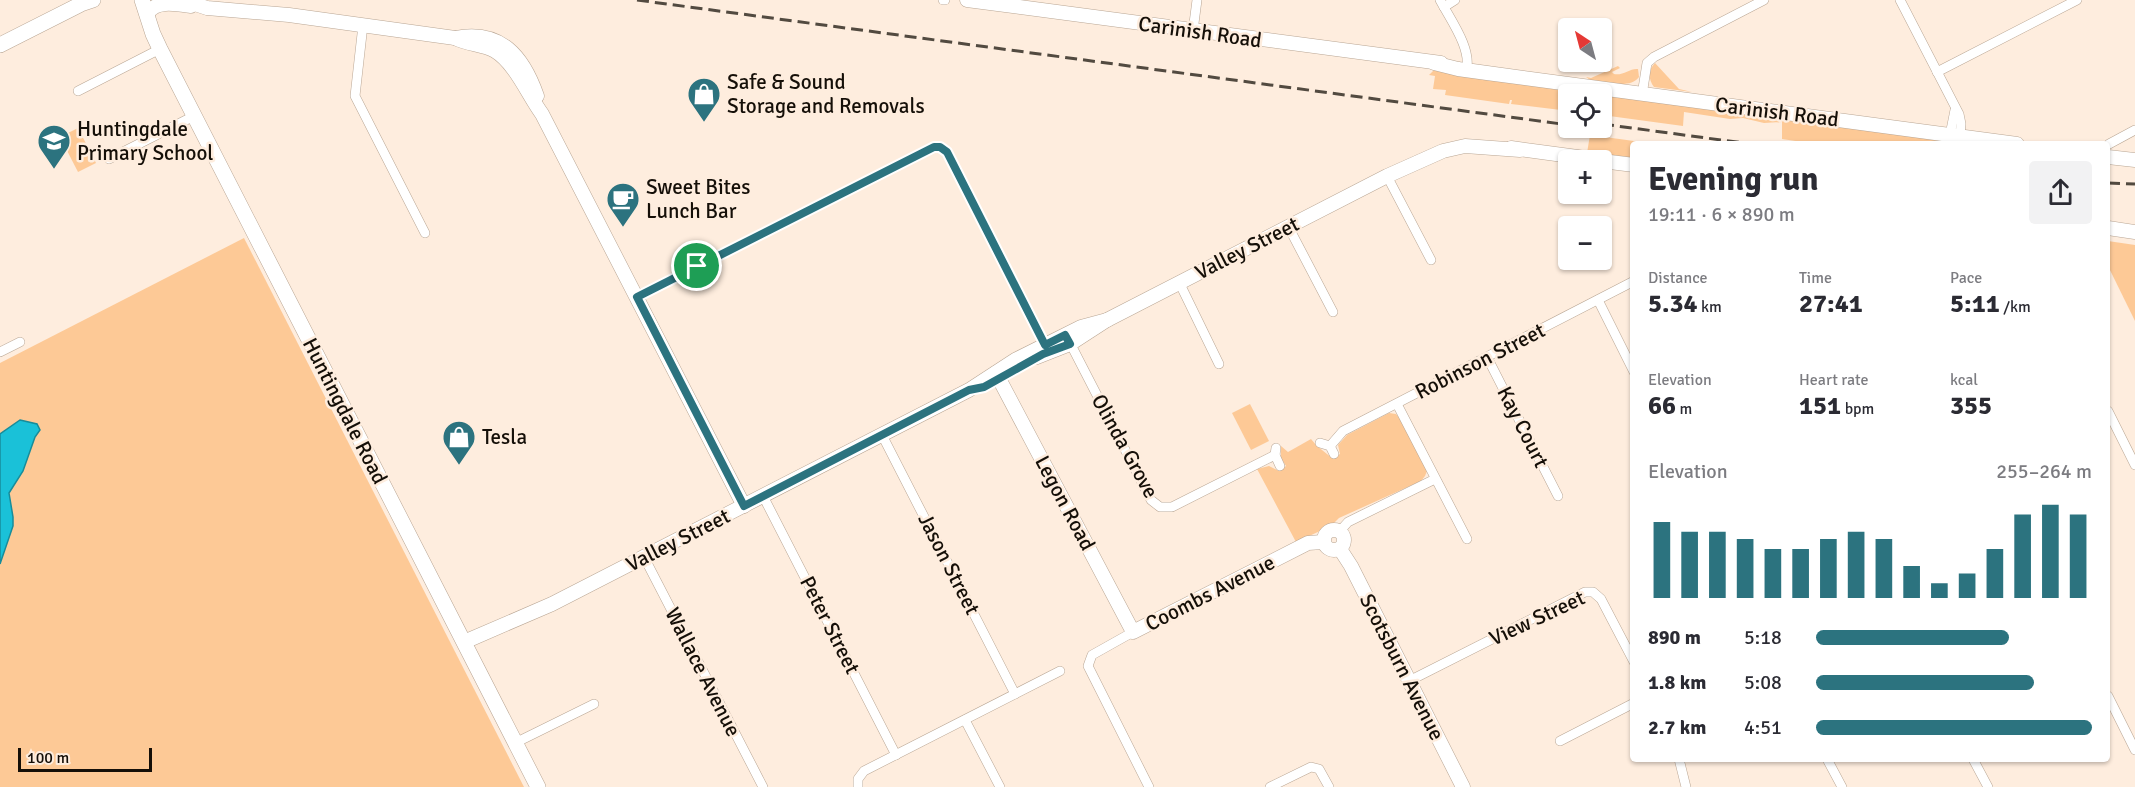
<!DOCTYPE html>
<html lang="en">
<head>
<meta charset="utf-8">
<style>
  body { margin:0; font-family:Signika,sans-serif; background:#f2f2f3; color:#2b2b33; height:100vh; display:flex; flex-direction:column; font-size:22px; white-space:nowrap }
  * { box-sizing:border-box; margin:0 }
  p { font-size:20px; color:#7c7c81 }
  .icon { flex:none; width:33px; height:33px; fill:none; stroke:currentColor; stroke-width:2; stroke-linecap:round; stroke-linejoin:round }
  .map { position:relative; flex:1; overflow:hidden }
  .panel { position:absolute; left:1630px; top:141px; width:480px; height:621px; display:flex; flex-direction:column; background:#fff; border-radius:6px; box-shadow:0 2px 4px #0004 }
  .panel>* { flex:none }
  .needle { width:39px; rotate:324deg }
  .tools { position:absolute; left:1558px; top:18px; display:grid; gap:12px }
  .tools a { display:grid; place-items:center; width:54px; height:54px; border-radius:6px; background:#fff; box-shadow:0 2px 4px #0004; font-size:30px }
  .scale { position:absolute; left:18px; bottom:15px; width:134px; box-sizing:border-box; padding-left:6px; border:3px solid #150f08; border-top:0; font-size:16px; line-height:21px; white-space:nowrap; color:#150f08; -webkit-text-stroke:4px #feedde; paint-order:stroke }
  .pin { position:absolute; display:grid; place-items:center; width:51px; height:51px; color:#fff; margin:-26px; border:3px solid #fff; border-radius:50%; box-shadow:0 2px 6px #0007 }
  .round { display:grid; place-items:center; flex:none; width:63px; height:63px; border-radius:6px; background:#f2f2f3 }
  .summary { display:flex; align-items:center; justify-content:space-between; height:102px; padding:0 18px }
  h1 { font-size:33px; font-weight:700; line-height:45px }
  .figures { display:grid; grid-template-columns:repeat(3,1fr); gap:9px; height:102px; padding:6px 18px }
  .figures div { display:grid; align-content:center }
  .figures b { font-size:26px; font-weight:700 }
  .figures small { font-size:16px; font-weight:400 }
  .figures p { font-size:16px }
  .chart { height:168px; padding:12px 18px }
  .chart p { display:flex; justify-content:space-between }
  .chart svg { width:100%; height:108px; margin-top:6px; stroke:#2c737f; stroke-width:6 }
  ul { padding:0 18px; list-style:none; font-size:20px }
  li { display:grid; grid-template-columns:96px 72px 1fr; align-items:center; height:45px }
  li i { height:15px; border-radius:8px; background:#2c737f }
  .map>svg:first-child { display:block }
</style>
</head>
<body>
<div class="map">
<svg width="2135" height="787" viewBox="0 0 2135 787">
  <rect width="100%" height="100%" fill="#feedde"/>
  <g fill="#fdc996">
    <path d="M1655 63 1679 89 1692 92 1654 87C1648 79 1648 70 1655 63Z"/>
    <path d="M1618 66 1620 68 1612 72 1614 74C1623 76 1630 68 1638 69L1639 77C1630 90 1604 81 1590 80L1586 77 1591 78Z"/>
    <path d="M1435 69 1984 144H1816L1782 139V122L1764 123 1743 118 1730 119 1684 112 1683 126 1602 115V94H1569V111L1511 104 1512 100H1510L1509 104 1445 95 1446 90 1433 89 1435 76 1429 75Z"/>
    <path d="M78 128 96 163 78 172 60 137Z"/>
    <path d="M1590 135 1656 144H1634L1633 160 1587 153Z"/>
    <path d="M244 238 524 787H0V363Z"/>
    <path d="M2108 241 2135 245V321L2108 266Z"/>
    <path d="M1250 404 1269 441 1251 450 1232 413Z"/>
    <path d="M1389 413 1396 414 1400 419 1427 471 1425 476 1421 481 1339 518 1331 526 1296 542 1257 469 1269 466 1279 471 1286 466 1281 458V446L1288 452 1311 439 1317 446 1332 458 1340 454 1338 445 1347 435Z"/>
  </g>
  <path fill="#1ac1d8" stroke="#188c9a" stroke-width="1.5" d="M20 420 37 424 40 430 35 437 23 471 9 493 13 517V526L0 564V434Z"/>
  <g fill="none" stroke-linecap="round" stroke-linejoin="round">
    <g stroke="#b9a694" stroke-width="10">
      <g id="street">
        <path d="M943 0H945"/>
        <path d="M1440 0C1450 19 1473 50 1466 71"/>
        <path d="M1900 0 1959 114 1961 124 1960 136"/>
        <path d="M1444 7 1455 0"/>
        <path d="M363 25 355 96 425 233"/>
        <path d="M1193 31 1197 0"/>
        <path d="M1937 72 2077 0"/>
        <path d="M78 91 160 49"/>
        <path d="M1642 95 1647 63 1654 57 1764 0"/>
        <path d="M1950 135 1955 110"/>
        <path d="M2109 144 2135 130"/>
        <path d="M109 159 194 116"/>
        <path d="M1387 176 1431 260"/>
        <path d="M1288 226 1333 312"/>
        <path d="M1179 282 1219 364"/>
        <path d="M637 297 934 147H940L947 152 1047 349"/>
        <path d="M1598 300 1634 372"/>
        <path d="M1068 339 1151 500 1160 507H1172L1275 455"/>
        <path d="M0 352 20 342"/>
        <path d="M1487 357 1558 496"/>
        <path d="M1397 404 1467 539"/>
        <path d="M2108 411 2135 465"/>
        <path d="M882 435 1015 694"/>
        <path d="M1320 443 1330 446 1334 454"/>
        <path d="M1330 446 1343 431 1634 281"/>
        <path d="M1276 448 1275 455 1280 466"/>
        <path d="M763 496 896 755"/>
        <path d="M1339 532 1348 522 1435 479"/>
        <path d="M644 557 763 787"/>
        <path d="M1133 632 1092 655 1088 666 1149 787"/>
        <path d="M1409 681 1585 592H1593L1601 599 1634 662"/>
        <path d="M2108 696 2135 750"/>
        <path d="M965 720 1000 787"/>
        <path d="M1560 741 1634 703"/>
        <path d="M515 743 594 704"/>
        <path d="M1679 759 1686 787"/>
        <path d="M1827 759 1842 787"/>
        <path d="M1973 759 1988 787"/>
        <path d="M858 787V779L864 771 1060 671"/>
        <path d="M1270 787 1311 767 1319 769 1329 787"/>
      </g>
    </g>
    <g stroke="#b9a694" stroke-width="15">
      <g id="secondary">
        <path d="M183 0 207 8 289 15 455 38C501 29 523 56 537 96"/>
        <path d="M967 0 1441 63"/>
        <path d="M148 13C156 0 176 4 191 6"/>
        <path d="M455 38C468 45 483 44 495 51 515 63 528 95 542 114L744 506"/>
        <path d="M1434 63 1458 69 1487 73 2017 144"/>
        <path d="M1511 148 1600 160"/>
        <path d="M2108 157 2135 160"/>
        <path d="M1602 161 1634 165"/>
        <path d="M2108 228 2135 232"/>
        <path d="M1037 357 1070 344 1107 320 1387 176 1443 151 1465 146 1520 150"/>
        <path d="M996 373 1133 632 1308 543 1323 542"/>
        <circle cx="1334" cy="540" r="10"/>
        <path d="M1340 549 1351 566 1463 787"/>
        <path d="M464 642 552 604 969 390 1015 360 1081 327 1107 320"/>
      </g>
    </g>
    <g stroke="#b9a694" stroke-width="16">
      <g id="primary">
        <path d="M142 0 153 34 160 49 538 787"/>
        <path d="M0 45 81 4 93 0"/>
      </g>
    </g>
    <use href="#street" stroke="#fff" stroke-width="9"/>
    <use href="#secondary" stroke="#fff" stroke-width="14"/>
    <use href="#primary" stroke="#fff" stroke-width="15"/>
    <g stroke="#524a40" stroke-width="3" stroke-dasharray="12 6" stroke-linecap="butt">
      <path d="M637 0 1569 125"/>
      <path d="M1602 124 1751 144"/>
      <path d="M1587 128 1609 130"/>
      <path d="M2108 183 2135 184"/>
    </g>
  </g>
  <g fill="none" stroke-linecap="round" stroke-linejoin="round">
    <g stroke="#fff" stroke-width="12">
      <path id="route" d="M934 147H940L947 152 1045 345 1065 335 1070 344 1043 354 984 387 969 390 744 506 637 297Z"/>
    </g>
    <use href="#route" stroke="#2c737f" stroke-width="8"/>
  </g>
  <defs>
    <g id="shop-pin" transform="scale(1.725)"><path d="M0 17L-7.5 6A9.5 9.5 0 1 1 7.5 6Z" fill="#2c737f" stroke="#feedde"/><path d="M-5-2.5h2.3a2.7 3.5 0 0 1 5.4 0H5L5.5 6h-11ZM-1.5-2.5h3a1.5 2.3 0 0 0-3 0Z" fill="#fff"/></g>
    <g id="school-pin" transform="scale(1.725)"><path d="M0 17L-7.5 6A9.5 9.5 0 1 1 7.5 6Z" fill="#2c737f" stroke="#feedde"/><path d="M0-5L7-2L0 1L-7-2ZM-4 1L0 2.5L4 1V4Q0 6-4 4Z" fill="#fff"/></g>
    <g id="cafe-pin" transform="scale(1.725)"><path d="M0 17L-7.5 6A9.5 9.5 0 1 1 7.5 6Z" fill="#2c737f" stroke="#feedde"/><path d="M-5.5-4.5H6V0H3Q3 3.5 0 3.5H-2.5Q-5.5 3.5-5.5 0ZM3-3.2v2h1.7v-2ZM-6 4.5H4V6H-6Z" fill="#fff"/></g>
  </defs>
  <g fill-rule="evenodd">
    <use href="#shop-pin" x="704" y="94"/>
    <use href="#school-pin" x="54" y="141"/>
    <use href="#cafe-pin" x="623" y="199"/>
    <use href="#shop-pin" x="459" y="437"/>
  </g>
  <g text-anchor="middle" stroke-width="5" stroke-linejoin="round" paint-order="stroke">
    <g font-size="21" fill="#150f08" stroke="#feedde">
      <text transform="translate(1200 32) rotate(8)" y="7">Carinish Road</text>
      <text transform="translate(1777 112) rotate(7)" y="7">Carinish Road</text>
      <text transform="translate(1247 248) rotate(-27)" y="7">Valley Street</text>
      <text transform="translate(1480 361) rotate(-27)" y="7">Robinson Street</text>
      <text transform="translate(345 411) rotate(63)" y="7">Huntingdale Road</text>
      <text transform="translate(1523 427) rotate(63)" y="7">Kay Court</text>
      <text transform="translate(1125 446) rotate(61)" y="7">Olinda Grove</text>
      <text transform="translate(1065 503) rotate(62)" y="7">Legon Road</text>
      <text transform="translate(678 540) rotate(-27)" y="7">Valley Street</text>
      <text transform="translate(949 564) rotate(63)" y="7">Jason Street</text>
      <text transform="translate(1210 593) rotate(-27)" y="7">Coombs Avenue</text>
      <text transform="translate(1537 618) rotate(-25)" y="7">View Street</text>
      <text transform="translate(830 625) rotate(63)" y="7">Peter Street</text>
      <text transform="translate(1402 667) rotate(63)" y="7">Scotsburn Avenue</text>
      <text transform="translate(703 672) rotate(63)" y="7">Wallace Avenue</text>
    </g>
    <g font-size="21" fill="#150f08" stroke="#feedde" text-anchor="start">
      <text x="727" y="89">Safe &amp; Sound<tspan x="727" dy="24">Storage and Removals</tspan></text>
      <text x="77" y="136">Huntingdale<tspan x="77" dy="24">Primary School</tspan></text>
      <text x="646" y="194">Sweet Bites<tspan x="646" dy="24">Lunch Bar</tspan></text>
      <text x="482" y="444">Tesla</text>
    </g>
  </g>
</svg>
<div class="tools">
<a><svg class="needle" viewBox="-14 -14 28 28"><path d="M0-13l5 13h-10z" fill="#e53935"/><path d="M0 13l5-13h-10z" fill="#7c7c81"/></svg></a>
<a><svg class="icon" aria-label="locate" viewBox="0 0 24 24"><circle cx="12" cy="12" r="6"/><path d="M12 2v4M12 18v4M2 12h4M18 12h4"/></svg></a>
<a>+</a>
<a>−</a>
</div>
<div class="scale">100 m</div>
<div class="pin" style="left:697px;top:266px;background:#1e9e55"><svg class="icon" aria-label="arrive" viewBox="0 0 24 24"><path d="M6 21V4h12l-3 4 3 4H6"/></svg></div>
<section class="panel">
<div class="summary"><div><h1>Evening run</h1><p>19:11 · 6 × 890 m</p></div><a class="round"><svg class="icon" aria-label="share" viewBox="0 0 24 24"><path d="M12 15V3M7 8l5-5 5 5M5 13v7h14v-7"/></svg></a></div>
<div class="figures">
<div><p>Distance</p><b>5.34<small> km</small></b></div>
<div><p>Time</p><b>27:41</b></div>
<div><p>Pace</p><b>5:11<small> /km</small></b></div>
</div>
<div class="figures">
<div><p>Elevation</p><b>66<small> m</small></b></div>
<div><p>Heart rate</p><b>151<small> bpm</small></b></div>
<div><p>kcal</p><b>355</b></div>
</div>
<div class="chart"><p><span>Elevation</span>255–264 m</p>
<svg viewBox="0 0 160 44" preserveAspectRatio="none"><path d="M5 44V13M15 44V17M25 44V17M35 44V20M45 44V24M55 44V24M65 44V20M75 44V17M85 44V20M95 44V31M105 44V38M115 44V34M125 44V24M135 44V10M145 44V6M155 44V10"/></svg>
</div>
<ul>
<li><b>890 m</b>5:18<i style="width:70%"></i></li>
<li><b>1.8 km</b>5:08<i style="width:79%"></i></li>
<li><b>2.7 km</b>4:51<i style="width:100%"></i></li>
</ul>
</section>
</div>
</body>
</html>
